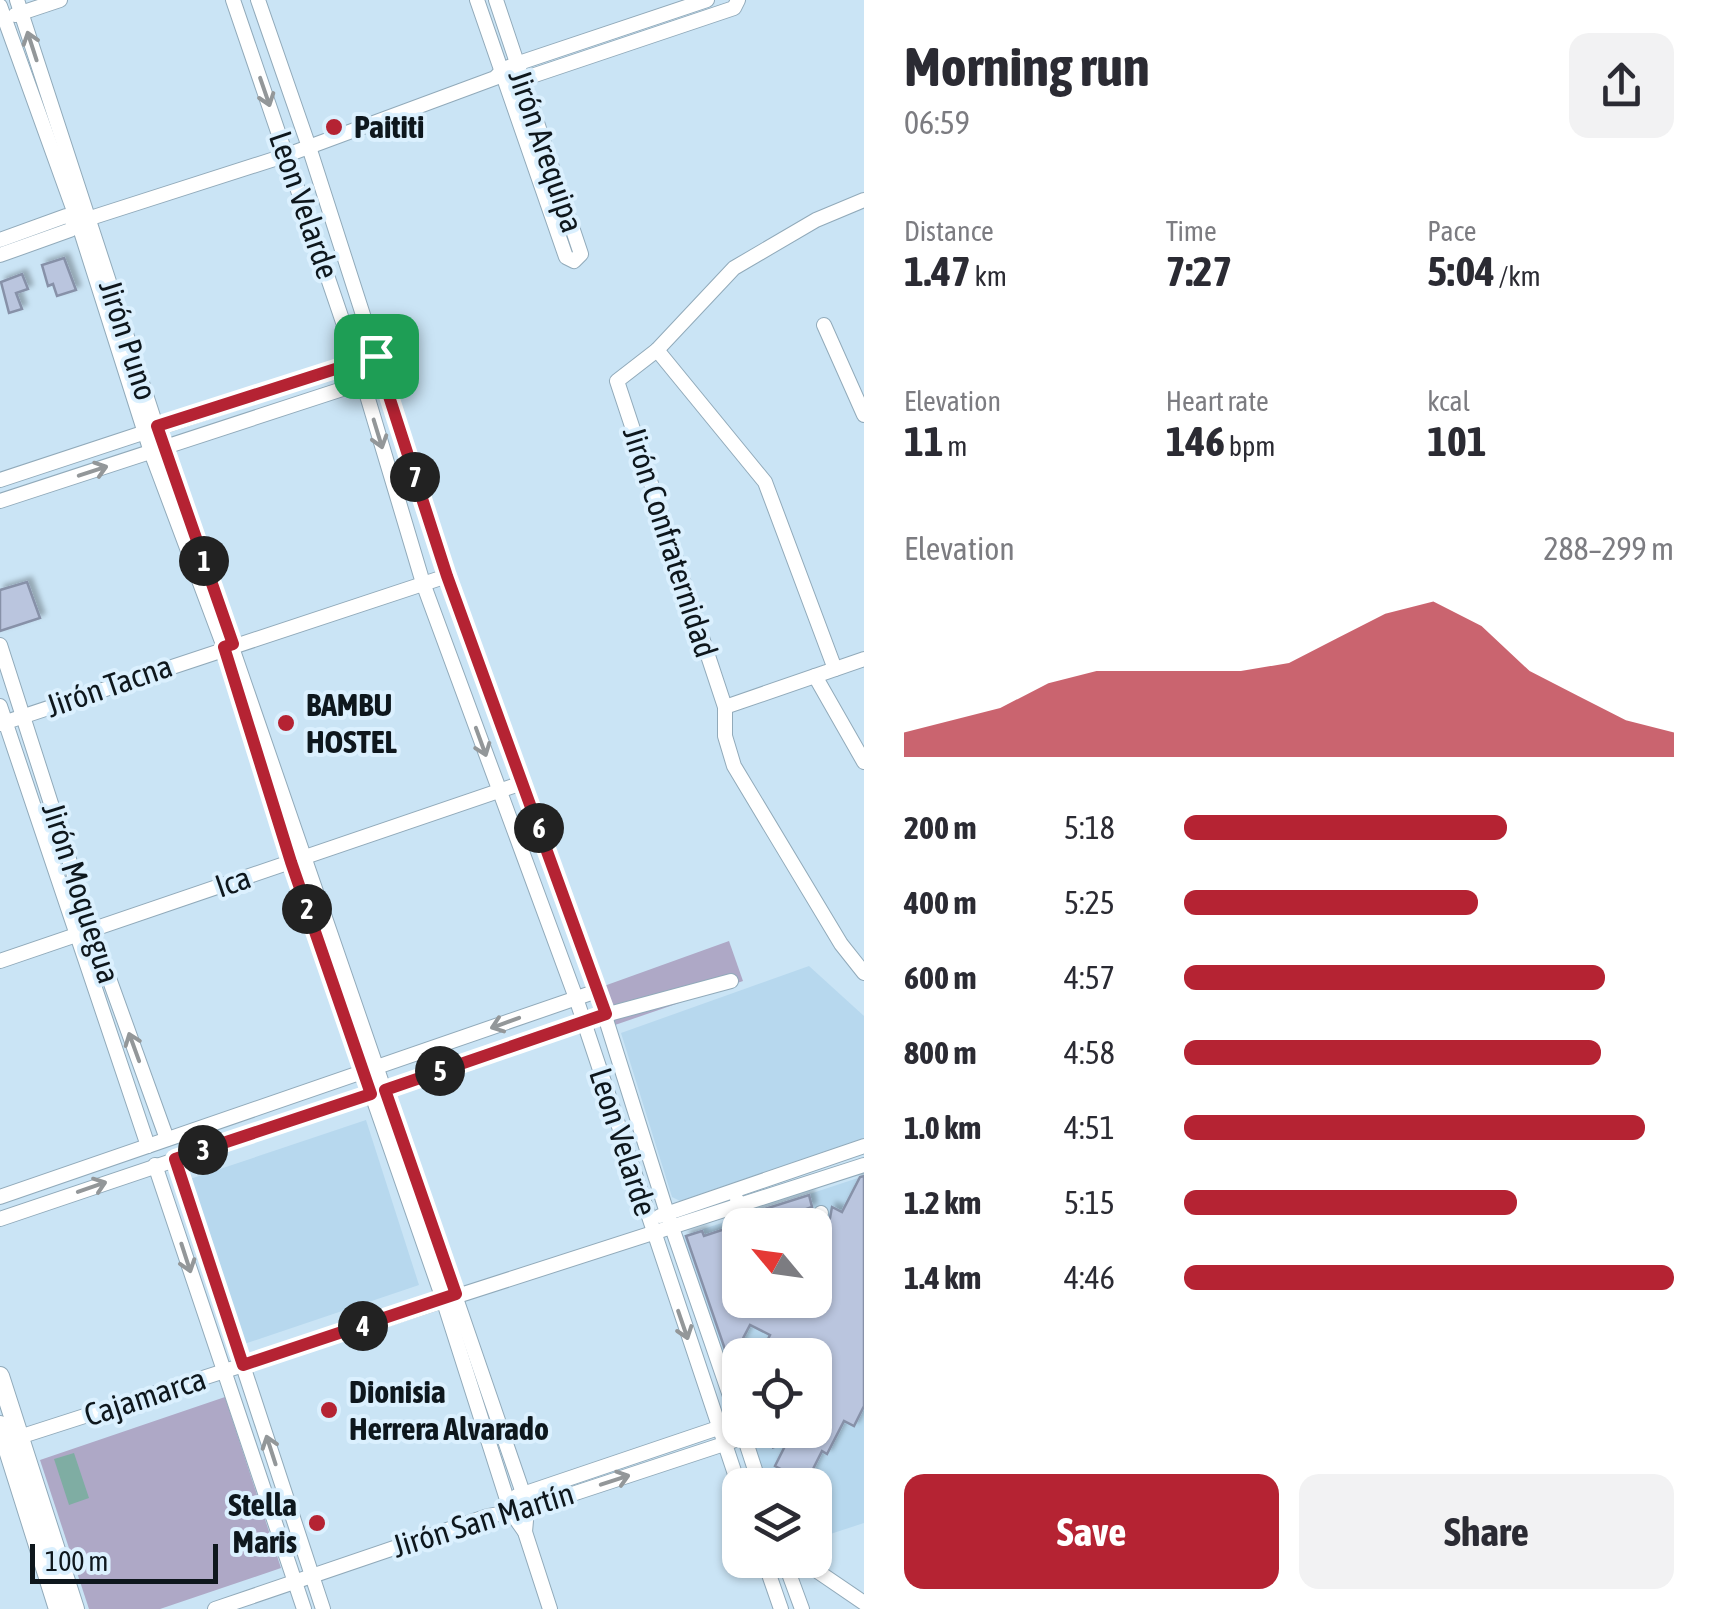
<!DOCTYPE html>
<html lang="en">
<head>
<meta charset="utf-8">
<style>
  body { margin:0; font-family:"Asap Condensed",sans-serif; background:#f2f2f3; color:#2b2b33; height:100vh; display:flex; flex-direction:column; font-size:38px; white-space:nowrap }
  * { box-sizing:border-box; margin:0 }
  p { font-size:32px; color:#7c7c81 }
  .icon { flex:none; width:55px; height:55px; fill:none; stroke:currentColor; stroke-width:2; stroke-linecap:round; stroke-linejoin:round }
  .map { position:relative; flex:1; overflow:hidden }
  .sheet { display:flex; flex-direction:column; background:#fff; width:850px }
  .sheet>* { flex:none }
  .needle { width:65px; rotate:299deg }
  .fabs { position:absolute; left:722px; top:1208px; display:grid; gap:20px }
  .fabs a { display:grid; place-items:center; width:110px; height:110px; border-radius:20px; background:#fff; box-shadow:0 2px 8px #0004; font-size:50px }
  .scale { position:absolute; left:30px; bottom:25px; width:188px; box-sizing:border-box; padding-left:10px; border:5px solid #0e171d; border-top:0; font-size:28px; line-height:35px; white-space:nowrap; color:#0e171d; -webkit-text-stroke:8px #dbf0fe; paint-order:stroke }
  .pin { position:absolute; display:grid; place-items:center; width:85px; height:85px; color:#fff; margin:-42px; border-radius:20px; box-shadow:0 5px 15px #0006 }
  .km { position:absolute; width:50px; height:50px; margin:-25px; border-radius:50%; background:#222; color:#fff; font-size:28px; line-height:50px; text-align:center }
  .round { display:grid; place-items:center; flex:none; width:105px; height:105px; border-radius:20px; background:#f2f2f3 }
  .headline { display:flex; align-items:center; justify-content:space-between; height:170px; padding:0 40px }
  h1 { font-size:55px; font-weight:700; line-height:75px }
  .stats { display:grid; grid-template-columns:repeat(3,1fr); gap:15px; height:170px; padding:10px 40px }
  .stats div { display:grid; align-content:center }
  .stats b { font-size:42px; font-weight:700 }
  .stats small { font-size:28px; font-weight:400 }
  .stats p { font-size:28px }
  .chart { height:280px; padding:20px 40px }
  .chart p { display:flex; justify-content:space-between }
  .chart svg { width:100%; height:180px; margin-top:10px; fill:#b52333; opacity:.7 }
  .cta { display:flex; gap:20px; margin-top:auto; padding:20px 40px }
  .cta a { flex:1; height:115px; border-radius:20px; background:#b52333; color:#fff; font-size:40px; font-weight:700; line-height:115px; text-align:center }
  .cta a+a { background:#f2f2f3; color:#2b2b33 }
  ul { padding:0 40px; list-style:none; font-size:32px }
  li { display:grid; grid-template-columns:160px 120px 1fr; align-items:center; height:75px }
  li i { height:25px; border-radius:12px; background:#b52333 }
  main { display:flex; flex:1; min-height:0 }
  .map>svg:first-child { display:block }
</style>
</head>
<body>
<main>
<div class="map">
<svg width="864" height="1609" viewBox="0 0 864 1609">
  <defs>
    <filter id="shadow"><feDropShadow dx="4.5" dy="-4.5" stdDeviation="2.5" flood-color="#0004"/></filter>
  </defs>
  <rect width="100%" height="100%" fill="#cae4f5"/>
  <g fill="#b7d8ee" fill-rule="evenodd">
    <path d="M809 966 864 1016V1138L680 1201 672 1197 621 1033Z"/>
    <path d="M366 1120 419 1285 244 1344 190 1179Z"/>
    <path d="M864 1176V1523L815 1539V1485H765L746 1430H815V1355H740V1412L679 1237ZM740 1225H815V1300H740Z"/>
  </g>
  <g fill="#aea8c6">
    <path d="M729 941 743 981 615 1025 604 986Z"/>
    <path d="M225 1397 281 1568 160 1609H89L40 1460Z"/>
  </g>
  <path fill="#7fada3" d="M74 1453 89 1498 69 1505 54 1459Z"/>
  <g fill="#bac5de" stroke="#8791a8" stroke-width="2.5" filter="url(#shadow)">
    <path d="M64 258 76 290 57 296 53 284 48 286 42 265Z"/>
    <path d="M22 274 28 289 16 293 22 309 9 313 1 282Z"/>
    <path d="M27 582 40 618 0 631V590Z"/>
    <path d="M864 1176V1406L854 1426 844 1421 827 1454 822 1451 809 1477 803 1473 800 1479 775 1466 787 1442 774 1447 776 1442 788 1441 791 1430H815V1355L798 1351 796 1355H760L770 1335 750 1325 740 1344 744 1355 729 1361 686 1236 702 1231 704 1236 734 1226 740 1234V1300H815V1240L830 1218 832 1207 842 1212 860 1177Z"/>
    <path d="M809 1195 812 1207 795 1213 799 1225H755L752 1213Z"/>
  </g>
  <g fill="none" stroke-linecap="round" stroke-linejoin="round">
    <g stroke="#91aaba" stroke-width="16">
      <g id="minor">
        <path d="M17 0 163 447 523 1493 527 1509 525 1532"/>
        <path d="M233 0 360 372 423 583 576 998 740 1489"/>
        <path d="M258 0 309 147 447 576 597 991 667 1213 740 1425"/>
        <path d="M477 0 566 257 574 261 581 254 496 0"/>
        <path d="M0 6 78 222 151 452 224 647 291 862 443 1299 511 1512 525 1532 550 1609"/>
        <path d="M15 15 60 0"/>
        <path d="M514 82 734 8 738 0"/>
        <path d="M864 200 816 220 734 268 657 350 617 381 725 707V736L734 766 841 944 864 973"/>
        <path d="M0 240 66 216 78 222"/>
        <path d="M0 255 70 230 78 222 287 155 495 78 504 69 516 64 707 0"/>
        <path d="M824 325 864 415"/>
        <path d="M657 350 765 482 835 669"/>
        <path d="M0 480 376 356"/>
        <path d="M0 501 370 380"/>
        <path d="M0 645 92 931 167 1139"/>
        <path d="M815 676 864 762"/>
        <path d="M0 706 148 1146"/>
        <path d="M725 707 864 659"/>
        <path d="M0 724 447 576"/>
        <path d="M0 961 522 783"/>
        <path d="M175 1159 323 1609"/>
        <path d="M155 1165 304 1609"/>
        <path d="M0 1197 597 991"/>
        <path d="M737 1200 745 1225"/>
        <path d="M660 1216 864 1146"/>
        <path d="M0 1219 605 1015 731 981"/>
        <path d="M814 1225 821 1213"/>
        <path d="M742 1430 760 1485"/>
        <path d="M779 1430 781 1433"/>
        <path d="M10 1440 864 1165"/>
        <path d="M517 1496 724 1426"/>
        <path d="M764 1560 781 1609"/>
        <path d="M784 1560 802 1609"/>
        <path d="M801 1560 864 1603"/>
        <path d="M215 1609 488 1516 527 1509 724 1444 744 1437 750 1430"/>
      </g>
    </g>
    <g stroke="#91aaba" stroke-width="20">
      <g id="major">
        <path d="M0 1376 75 1609"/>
        <path d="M0 1425 58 1609"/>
      </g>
    </g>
    <use href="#minor" stroke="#fff" stroke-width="14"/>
    <use href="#major" stroke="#fff" stroke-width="18"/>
  </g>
  <defs><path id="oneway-shaft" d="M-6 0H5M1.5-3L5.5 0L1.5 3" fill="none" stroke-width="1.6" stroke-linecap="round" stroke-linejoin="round" transform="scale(2.5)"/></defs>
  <g stroke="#939799">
    <use href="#oneway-shaft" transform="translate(32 46) rotate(-108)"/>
    <use href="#oneway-shaft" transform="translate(265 92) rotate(71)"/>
    <use href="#oneway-shaft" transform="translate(378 434) rotate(73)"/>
    <use href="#oneway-shaft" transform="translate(93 471) rotate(-18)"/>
    <use href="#oneway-shaft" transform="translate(481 742) rotate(70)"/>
    <use href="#oneway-shaft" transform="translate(505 1023) rotate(160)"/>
    <use href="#oneway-shaft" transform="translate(134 1047) rotate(-110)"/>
    <use href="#oneway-shaft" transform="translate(92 1187) rotate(-19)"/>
    <use href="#oneway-shaft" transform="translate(186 1258) rotate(72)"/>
    <use href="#oneway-shaft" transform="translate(683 1325) rotate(71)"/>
    <use href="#oneway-shaft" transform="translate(271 1450) rotate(-108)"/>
    <use href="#oneway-shaft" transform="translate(615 1480) rotate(-18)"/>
  </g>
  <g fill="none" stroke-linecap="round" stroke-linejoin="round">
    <g stroke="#fff" stroke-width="20">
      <path id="route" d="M376 356 447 576 606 1014 385 1090 456 1294 243 1365 175 1159 371 1094 291 862 224 647 233 644 157 426Z"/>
    </g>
    <use href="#route" stroke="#b52333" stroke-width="12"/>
  </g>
  <g fill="#b52333" stroke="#dbf0fe" stroke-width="4">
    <circle cx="334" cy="127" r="10"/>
    <circle cx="286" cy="723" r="10"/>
    <circle cx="329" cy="1410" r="10"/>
    <circle cx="317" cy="1523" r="10"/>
  </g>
  <g text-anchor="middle" stroke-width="8" stroke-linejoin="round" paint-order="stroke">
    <g font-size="32" font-weight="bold" fill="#0e171d" stroke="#dbf0fe" text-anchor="start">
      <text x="354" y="138">Paititi</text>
      <text x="306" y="716">BAMBU<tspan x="306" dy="37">HOSTEL</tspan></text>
      <text x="349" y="1403">Dionisia<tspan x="349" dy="37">Herrera Alvarado</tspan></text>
      <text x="297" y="1516" text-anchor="end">Stella<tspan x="297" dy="37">Maris</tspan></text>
    </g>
    <g font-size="32" fill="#0e171d" stroke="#dbf0fe">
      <text transform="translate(546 151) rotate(71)" y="11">Jirón Arequipa</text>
      <text transform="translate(304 205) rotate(71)" y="11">Leon Velarde</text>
      <text transform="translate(128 340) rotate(72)" y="11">Jirón Puno</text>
      <text transform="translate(670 542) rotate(72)" y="11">Jirón Confraternidad</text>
      <text transform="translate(109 686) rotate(-19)" y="11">Jirón Tacna</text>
      <text transform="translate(233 882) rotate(-19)" y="11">Ica</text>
      <text transform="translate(81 893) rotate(72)" y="11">Jirón Moquegua</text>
      <text transform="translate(623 1142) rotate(72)" y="11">Leon Velarde</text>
      <text transform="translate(145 1397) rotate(-18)" y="11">Cajamarca</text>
      <text transform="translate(483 1520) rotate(-17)" y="11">Jirón San Martín</text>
    </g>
  </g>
</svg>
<div class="fabs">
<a><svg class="needle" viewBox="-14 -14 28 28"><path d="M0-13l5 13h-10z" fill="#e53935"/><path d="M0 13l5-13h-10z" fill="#7c7c81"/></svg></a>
<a><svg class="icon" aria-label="locate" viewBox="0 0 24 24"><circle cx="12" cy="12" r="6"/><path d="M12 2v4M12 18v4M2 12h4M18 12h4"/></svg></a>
<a><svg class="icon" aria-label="layers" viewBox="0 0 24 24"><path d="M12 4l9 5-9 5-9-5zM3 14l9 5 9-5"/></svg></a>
</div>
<div class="scale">100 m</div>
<div class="pin" style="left:376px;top:356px;background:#1e9e55"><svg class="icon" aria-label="arrive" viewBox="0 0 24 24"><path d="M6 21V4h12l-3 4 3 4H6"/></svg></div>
<b class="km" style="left:204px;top:561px">1</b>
<b class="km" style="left:307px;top:909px">2</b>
<b class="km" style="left:203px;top:1150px">3</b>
<b class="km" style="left:363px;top:1326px">4</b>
<b class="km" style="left:440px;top:1071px">5</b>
<b class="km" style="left:539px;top:828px">6</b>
<b class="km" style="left:415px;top:477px">7</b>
</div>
<section class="sheet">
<div class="headline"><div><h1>Morning run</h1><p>06:59</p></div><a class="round"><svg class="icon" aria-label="share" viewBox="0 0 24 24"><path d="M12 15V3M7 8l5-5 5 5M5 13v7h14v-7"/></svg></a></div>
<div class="stats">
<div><p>Distance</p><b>1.47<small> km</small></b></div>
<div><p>Time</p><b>7:27</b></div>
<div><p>Pace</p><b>5:04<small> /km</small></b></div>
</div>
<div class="stats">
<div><p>Elevation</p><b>11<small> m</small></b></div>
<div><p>Heart rate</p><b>146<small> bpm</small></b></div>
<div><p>kcal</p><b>101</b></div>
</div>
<div class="chart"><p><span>Elevation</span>288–299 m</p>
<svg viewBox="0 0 160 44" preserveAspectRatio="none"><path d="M0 44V38L10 35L20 32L30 26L40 23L50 23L60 23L70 23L80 21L90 15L100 9L110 6L120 12L130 23L140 29L150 35L160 38V44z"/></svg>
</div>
<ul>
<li><b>200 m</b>5:18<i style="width:66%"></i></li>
<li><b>400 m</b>5:25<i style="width:60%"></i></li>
<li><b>600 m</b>4:57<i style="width:86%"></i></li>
<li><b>800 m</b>4:58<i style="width:85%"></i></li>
<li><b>1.0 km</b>4:51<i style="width:94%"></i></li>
<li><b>1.2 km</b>5:15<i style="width:68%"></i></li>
<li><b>1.4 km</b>4:46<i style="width:100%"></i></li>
</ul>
<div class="cta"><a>Save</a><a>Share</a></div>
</section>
</main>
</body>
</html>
